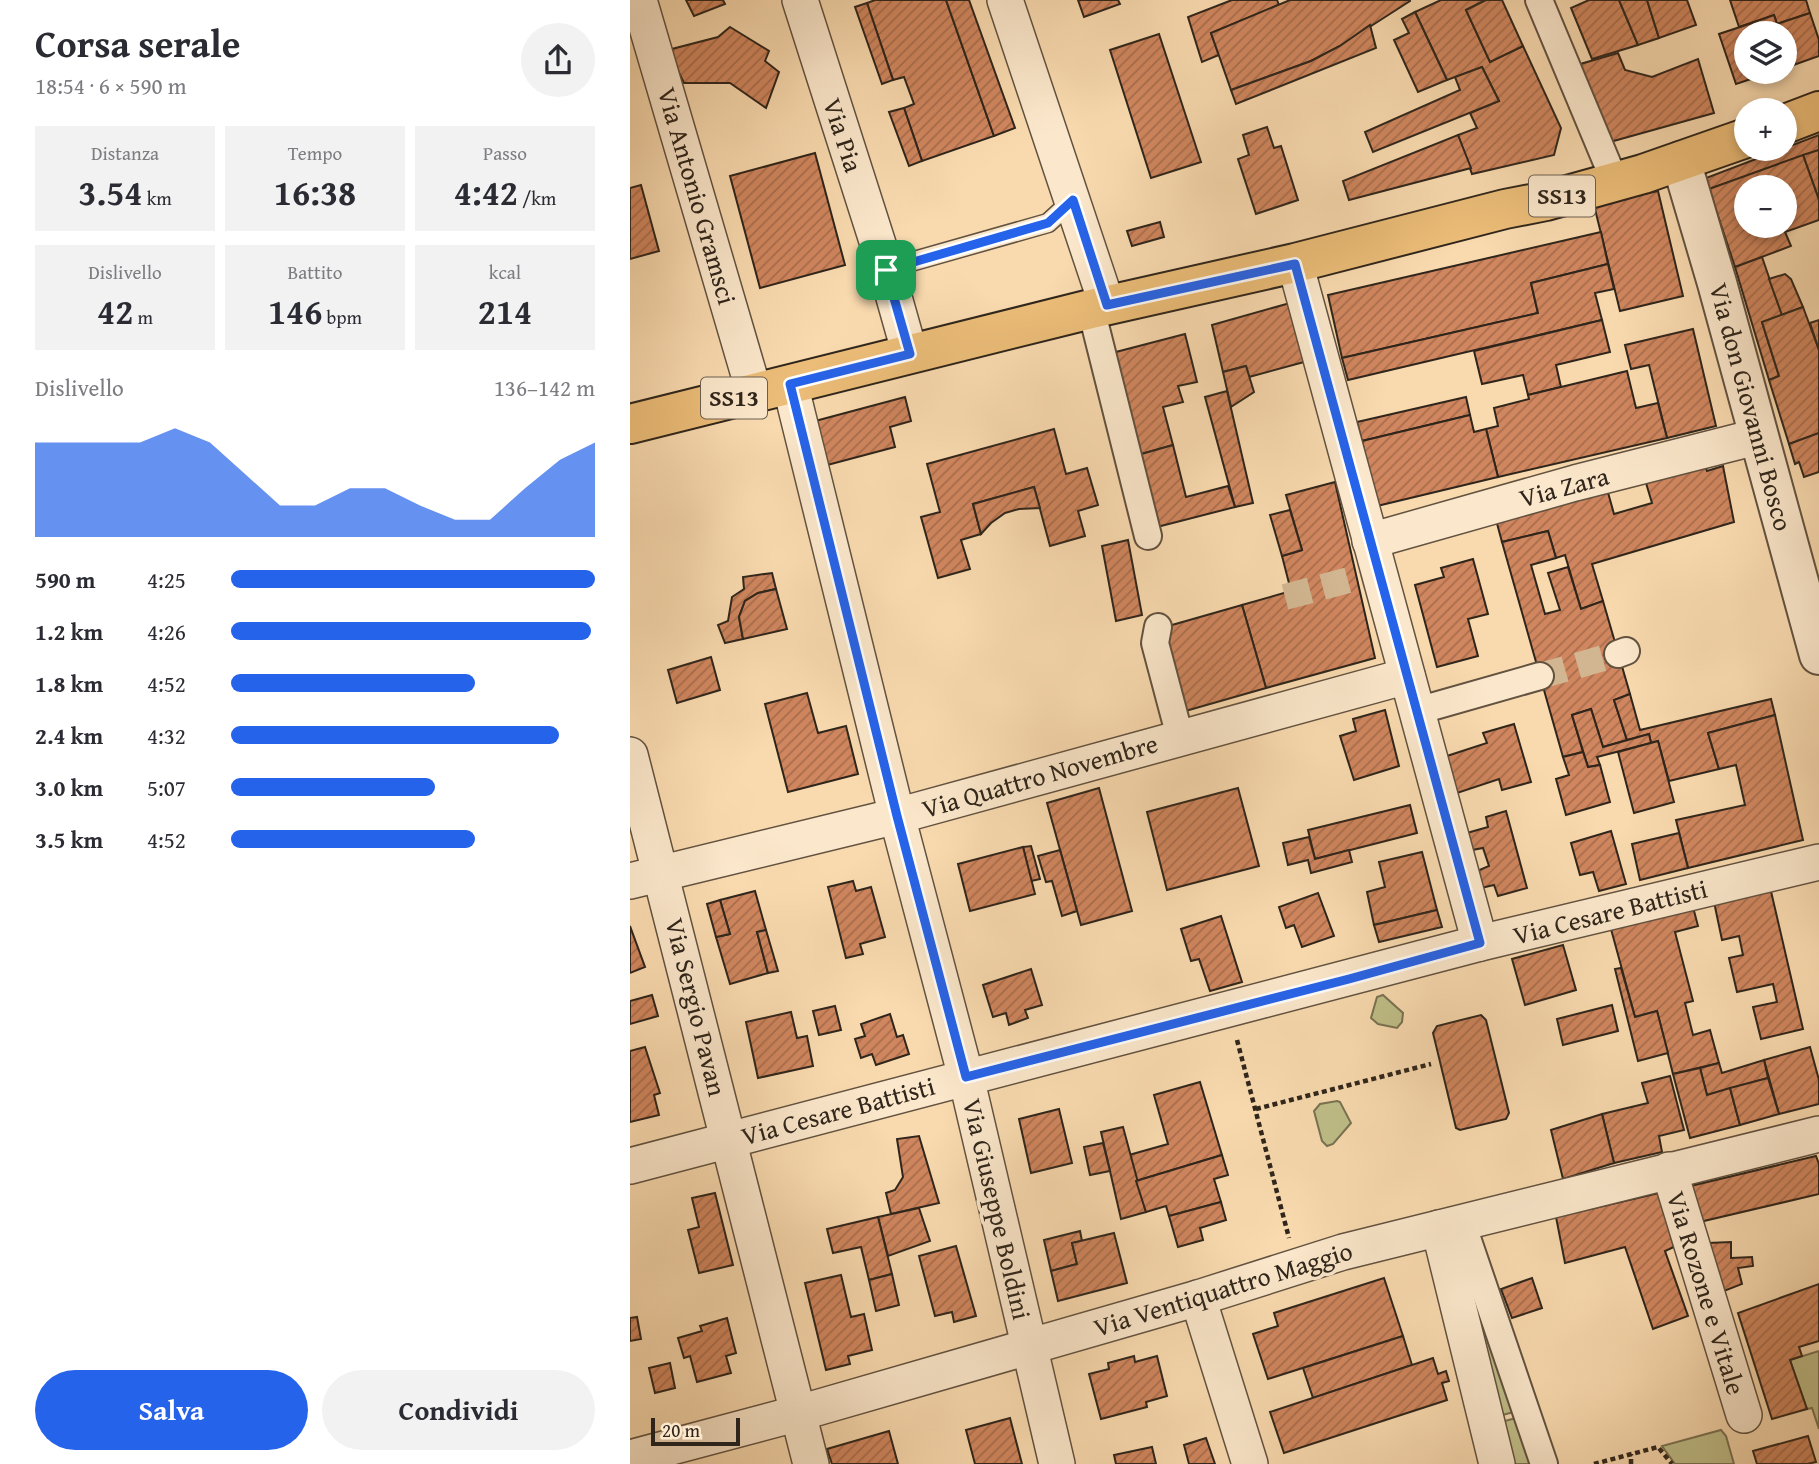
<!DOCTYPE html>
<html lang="it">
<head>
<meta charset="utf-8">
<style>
  body { margin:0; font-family:"Gentium Book Plus",serif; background:#f2f2f3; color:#2b2b33; height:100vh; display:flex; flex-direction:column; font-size:26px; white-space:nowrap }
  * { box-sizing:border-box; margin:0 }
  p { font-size:23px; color:#7c7c81 }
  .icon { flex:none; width:38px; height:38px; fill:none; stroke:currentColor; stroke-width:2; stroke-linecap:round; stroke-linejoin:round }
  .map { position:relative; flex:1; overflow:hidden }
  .panel { display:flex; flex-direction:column; background:#fff; width:630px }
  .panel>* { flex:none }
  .buttons { position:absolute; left:1104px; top:21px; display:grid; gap:14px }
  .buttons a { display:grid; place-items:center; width:63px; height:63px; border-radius:50%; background:#fff; box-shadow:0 4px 10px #0003; font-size:35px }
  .scale { position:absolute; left:21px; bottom:18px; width:89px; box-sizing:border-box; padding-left:7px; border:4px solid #2f251b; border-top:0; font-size:19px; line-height:24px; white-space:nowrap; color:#2f251b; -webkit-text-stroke:5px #fbe7cb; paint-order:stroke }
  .pin { position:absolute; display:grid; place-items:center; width:60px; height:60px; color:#fff; margin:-30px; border-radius:14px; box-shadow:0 4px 10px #0006 }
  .round { display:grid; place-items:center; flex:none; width:74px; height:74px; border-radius:37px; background:#f2f2f3 }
  .head { display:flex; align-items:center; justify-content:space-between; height:119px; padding:0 35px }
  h1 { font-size:38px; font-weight:700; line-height:52px }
  .figures { display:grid; grid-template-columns:repeat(3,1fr); gap:10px; height:119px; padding:7px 35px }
  .figures div { display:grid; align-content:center; border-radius:0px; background:#f2f2f3; text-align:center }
  .figures b { font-size:35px; font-weight:700 }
  .figures small { font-size:19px; font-weight:400 }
  .figures p { font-size:19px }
  .chart { height:196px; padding:14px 35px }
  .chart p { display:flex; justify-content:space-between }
  .chart svg { width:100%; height:126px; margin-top:7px; fill:#2563eb; opacity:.7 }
  .button { display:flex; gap:14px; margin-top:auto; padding:14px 35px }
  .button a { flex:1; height:80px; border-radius:42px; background:#2563eb; color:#fff; font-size:28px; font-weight:700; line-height:80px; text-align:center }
  .button a+a { background:#f2f2f3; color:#2b2b33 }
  ul { padding:0 35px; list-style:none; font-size:23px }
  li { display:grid; grid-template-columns:112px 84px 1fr; align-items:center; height:52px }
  li i { height:18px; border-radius:9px; background:#2563eb }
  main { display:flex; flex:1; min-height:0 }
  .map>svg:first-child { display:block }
</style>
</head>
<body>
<main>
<section class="panel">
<div class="head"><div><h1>Corsa serale</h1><p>18:54 · 6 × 590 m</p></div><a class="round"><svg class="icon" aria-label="share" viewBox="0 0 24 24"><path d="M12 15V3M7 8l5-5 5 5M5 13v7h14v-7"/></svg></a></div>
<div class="figures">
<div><p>Distanza</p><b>3.54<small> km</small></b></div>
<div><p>Tempo</p><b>16:38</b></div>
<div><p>Passo</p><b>4:42<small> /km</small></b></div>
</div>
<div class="figures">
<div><p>Dislivello</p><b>42<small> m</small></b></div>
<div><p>Battito</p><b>146<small> bpm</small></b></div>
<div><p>kcal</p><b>214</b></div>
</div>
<div class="chart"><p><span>Dislivello</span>136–142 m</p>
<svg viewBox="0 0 160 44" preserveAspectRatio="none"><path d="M0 44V11L10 11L20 11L30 11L40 6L50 11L60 22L70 33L80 33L90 27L100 27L110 33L120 38L130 38L140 27L150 17L160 11V44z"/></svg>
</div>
<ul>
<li><b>590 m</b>4:25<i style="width:100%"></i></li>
<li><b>1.2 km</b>4:26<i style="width:99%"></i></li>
<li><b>1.8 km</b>4:52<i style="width:67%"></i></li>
<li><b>2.4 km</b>4:32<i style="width:90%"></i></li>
<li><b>3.0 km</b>5:07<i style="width:56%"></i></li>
<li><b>3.5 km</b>4:52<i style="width:67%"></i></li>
</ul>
<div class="button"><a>Salva</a><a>Condividi</a></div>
</section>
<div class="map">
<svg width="1189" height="1464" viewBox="0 0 1189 1464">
  <defs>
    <pattern id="building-hatch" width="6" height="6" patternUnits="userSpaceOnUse" patternTransform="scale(1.75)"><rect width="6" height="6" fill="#d0865e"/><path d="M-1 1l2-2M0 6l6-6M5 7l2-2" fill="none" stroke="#a96d4d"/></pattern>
  </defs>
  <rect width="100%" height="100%" fill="#f9daaf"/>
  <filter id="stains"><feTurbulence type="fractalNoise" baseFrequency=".00286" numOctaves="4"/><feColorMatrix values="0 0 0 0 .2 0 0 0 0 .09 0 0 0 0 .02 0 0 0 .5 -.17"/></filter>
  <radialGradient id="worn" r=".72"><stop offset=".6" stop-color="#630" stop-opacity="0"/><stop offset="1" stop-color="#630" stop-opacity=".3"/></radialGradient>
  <g fill="#c0bf89" stroke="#787252" stroke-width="2">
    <path d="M753 995 773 1013 772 1022 767 1028 748 1024 741 1018 747 997Z"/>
    <path d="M707 1101 710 1102 721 1123 703 1144 697 1146 692 1141 684 1111 690 1104Z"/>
    <path d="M854 1318 887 1411 869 1416 846 1321Z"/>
    <path d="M1189 1351V1429L1182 1408 1177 1409 1160 1360Z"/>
    <path d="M890 1417 906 1464H882L871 1422Z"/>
    <path d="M1091 1430 1096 1436 1104 1464H1045L1032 1446Z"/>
  </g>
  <g fill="url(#building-hatch)" stroke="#2f251b" stroke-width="2" fill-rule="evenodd">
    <path d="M56 0H93L95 4 64 16Z"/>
    <path d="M245 0H316L364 136 292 161 274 108 284 104 274 77 263 80 237 3Z"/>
    <path d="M316 0H339L385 128 364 136Z"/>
    <path d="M448 0H488L490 4 454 17Z"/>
    <path d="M602 0H647L649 5 581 33 589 55 572 62 558 17Z"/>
    <path d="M660 0H780V1L710 46 681 61 601 90 581 33Z"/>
    <path d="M811 0H856L836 10 860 62 893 46 931 128 924 155 842 174 828 135 847 128 840 113 869 101 852 67 817 80 785 12Z"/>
    <path d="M856 0H872L893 46 860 62 836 10Z"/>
    <path d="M959 0H989L1008 45 962 59 941 8Z"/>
    <path d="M989 0H1017L1029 38 1008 45Z"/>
    <path d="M1017 0H1057L1066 25 1029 38Z"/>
    <path d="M1100 0H1176L1180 13 1147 24 1144 15 1109 27Z"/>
    <path d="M237 3 263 80 252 84 225 7Z"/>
    <path d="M785 12 817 80 788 92 764 40 779 33 772 19Z"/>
    <path d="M1180 13 1189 40V56L1155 68V33H1125L1122 23 1144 15 1147 24Z"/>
    <path d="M1122 23 1125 33H1116V72L1139 73 1106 84 1089 34Z"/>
    <path d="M740 25 746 48 606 104 601 90 681 61 710 46Z"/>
    <path d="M100 27 139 51 135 61 149 72 136 108 100 83H54L38 50 88 37Z"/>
    <path d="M529 34 571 162 521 178 480 50Z"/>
    <path d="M988 53 995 70 1022 77 1068 59 1084 113 980 142 947 65Z"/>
    <path d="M852 67 869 101 743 152 735 132 830 90 825 77Z"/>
    <path d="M274 108 292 161 279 166 259 112Z"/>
    <path d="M637 127 644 148 651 146 668 200 626 214 608 159 619 155 613 135Z"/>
    <path d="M828 135 841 168 719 200 713 181Z"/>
    <path d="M1189 135V150L1079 189 1076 178Z"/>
    <path d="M1189 150V200L1173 155Z"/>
    <path d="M185 153 215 265 130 288 100 176Z"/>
    <path d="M1173 155 1189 200V220L1155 232 1161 246 1105 267 1079 189ZM1116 187H1155V226H1116Z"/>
    <path d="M11 185 29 251 0 259V188Z"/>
    <path d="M1028 191 1053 296 990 311 964 205Z"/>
    <path d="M530 222 534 237 502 246 497 231Z"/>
    <path d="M971 232 978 264 901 283 908 313 712 358 698 295Z"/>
    <path d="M1132 257 1152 315 1132 322 1149 376 1139 380 1105 267Z"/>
    <path d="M978 264 984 289 965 293 972 320 718 380 712 358 908 313 901 283Z"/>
    <path d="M1155 274 1161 279 1173 307 1152 315 1139 279Z"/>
    <path d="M660 303 674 362 619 377 616 366 593 372 582 325Z"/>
    <path d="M1173 307 1189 350V433L1159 444 1139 380 1149 376 1132 322Z"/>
    <path d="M972 320 980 352 926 365 931 387 898 395 893 375 852 384 844 351Z"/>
    <path d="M1189 320V350L1180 323Z"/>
    <path d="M1063 329 1086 426 1037 438 1019 365 1001 369 995 345Z"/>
    <path d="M555 334 567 382 548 386 553 402 533 407 543 445 508 455 482 353Z"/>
    <path d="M616 366 624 392 601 407 593 372Z"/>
    <path d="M997 371 1006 408 1028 403 1037 438 868 477 856 429 868 426 864 408 899 399 898 395Z"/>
    <path d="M597 391 623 503 605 507 575 397Z"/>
    <path d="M275 397 281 421 260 427 265 447 186 468 174 424Z"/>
    <path d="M836 397 840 415 732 441 727 422Z"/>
    <path d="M840 415 844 432 856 429 868 477 747 506 732 441Z"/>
    <path d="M424 429 436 474 457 468 468 505 448 511 455 536 420 546 404 487 343 504 351 534 331 540 340 569 308 578 291 517 310 512 297 464Z"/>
    <path d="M1189 433V472L1174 477 1169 462 1165 464 1159 444Z"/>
    <path d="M543 445 556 497 598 486 605 507 527 527 508 455Z"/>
    <path d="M1073 458 1077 471 1093 466 1104 522 962 564 973 601 951 609 935 555 926 558 918 531 872 542 865 516 977 489 984 514 1022 503 1013 473Z"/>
    <path d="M705 482 745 658 636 688 612 605 661 591 652 556 672 550 656 495Z"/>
    <path d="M404 487 410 508 389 509 375 513 361 523 351 534 343 504Z"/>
    <path d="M660 510 672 550 652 556 640 515Z"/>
    <path d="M918 531 926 558 901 565 915 614 930 610 918 573 938 567 951 609 973 601 1000 694 984 700 997 740 973 747 961 709 942 715 953 752 933 757 872 542Z"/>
    <path d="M498 540 512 615 486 621 472 546Z"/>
    <path d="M843 559 858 614 838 619 848 656 807 667 785 585 814 577 811 568Z"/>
    <path d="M142 573 146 589 128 593 115 601 109 617 113 639 95 643 88 625 98 621 102 597 114 589 113 577Z"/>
    <path d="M146 589 157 629 113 639 109 617 115 601 128 593Z"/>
    <path d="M612 605 636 688 552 712 528 629Z"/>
    <path d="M81 657 90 690 47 703 38 670Z"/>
    <path d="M177 693 188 733 216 726 228 774 158 792 135 704Z"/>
    <path d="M1000 694 1010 730 1141 699 1145 715 1078 733 1089 769 1039 781 1028 741 1021 743 1019 734 997 740 984 700Z"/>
    <path d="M961 709 973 747 1019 734 1021 743 967 757 970 765 958 767 942 715Z"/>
    <path d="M755 710 769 766 724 780 710 736 726 731 723 719Z"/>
    <path d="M1145 715 1173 840 1058 868 1046 820 1115 805 1106 765 1089 769 1078 733Z"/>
    <path d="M884 724 901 782 872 790 869 779 827 793 817 756 857 743 853 733Z"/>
    <path d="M1028 741 1044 802 1004 813 988 752Z"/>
    <path d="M953 752 958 767 970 765 980 802 936 815 926 779 939 775 933 757Z"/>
    <path d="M469 788 502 911 451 925 417 803Z"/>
    <path d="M608 788 629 866 537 890 517 812Z"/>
    <path d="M780 805 787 833 685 859 678 830Z"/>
    <path d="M876 811 897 888 868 896 864 885 851 888 847 871 859 866 853 848 842 850 837 833 858 827 856 817Z"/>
    <path d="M981 831 996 884 969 891 963 872 950 875 941 843Z"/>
    <path d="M1049 833 1058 868 1010 880 1002 844Z"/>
    <path d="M679 837 685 859 719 850 722 862 681 873 678 860 658 865 653 843Z"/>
    <path d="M401 846 410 879 401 881 393 847Z"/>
    <path d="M393 847 405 894 340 911 328 864Z"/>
    <path d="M430 850 447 911 432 916 422 881 416 882 408 856Z"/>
    <path d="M792 852 807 910 744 925 737 892 755 887 749 862Z"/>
    <path d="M223 881 226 891 241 887 255 937 230 944 233 954 216 958 198 887Z"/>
    <path d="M1140 887 1173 1029 1131 1039 1123 1007 1147 1002 1143 984 1107 992 1099 958 1113 955 1109 936 1092 940 1084 902Z"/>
    <path d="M125 891 136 930 127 932 138 973 100 984 86 937 100 934 90 900Z"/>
    <path d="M688 893 704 936 672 947 664 925 656 928 649 907Z"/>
    <path d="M90 900 100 934 86 937 77 904Z"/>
    <path d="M1063 907 1068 926 1045 932 1063 1001 1055 1003 1063 1035 1080 1030 1089 1063 1043 1074 1027 1011 1005 1017 981 929Z"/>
    <path d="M807 910 812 927 749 942 744 925Z"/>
    <path d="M591 916 612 982 580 991 569 959 561 961 551 929Z"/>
    <path d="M0 926 15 967 0 973Z"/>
    <path d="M136 930 148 971 138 973 127 932Z"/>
    <path d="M933 945 946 990 895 1005 882 959Z"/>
    <path d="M991 968 1005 1017 1027 1011 1038 1053 1008 1061 985 969Z"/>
    <path d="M401 969 412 1005 395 1010 398 1018 379 1025 376 1013 363 1017 353 985Z"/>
    <path d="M22 995 28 1016 0 1024V1001Z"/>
    <path d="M982 1005 988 1031 933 1045 927 1019Z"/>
    <path d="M205 1006 211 1030 189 1035 183 1011Z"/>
    <path d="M161 1012 167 1038 177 1036 183 1066 128 1078 116 1022Z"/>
    <path d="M260 1014 267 1037 273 1035 279 1054 246 1065 242 1054 231 1058 225 1039 235 1036 231 1024Z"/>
    <path d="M851 1015 856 1020 879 1113 876 1119 830 1130 826 1128 803 1033 807 1026Z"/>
    <path d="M15 1047 30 1093 24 1095 29 1115 0 1122V1051Z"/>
    <path d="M1180 1047 1189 1080V1104L1149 1114 1134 1060Z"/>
    <path d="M1134 1060 1138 1078 1077 1095 1070 1068 1089 1063 1092 1073Z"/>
    <path d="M1070 1068 1077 1095 1100 1088 1110 1125 1060 1138 1043 1074Z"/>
    <path d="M1040 1076 1054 1130 1029 1136 1032 1152 984 1163 972 1114 1018 1103 1012 1083Z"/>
    <path d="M1138 1078 1149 1114 1110 1125 1100 1088Z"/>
    <path d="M570 1082 592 1155 506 1181 499 1155 538 1144 524 1095Z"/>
    <path d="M429 1109 442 1163 401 1173 389 1119Z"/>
    <path d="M972 1114 984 1163 933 1179 921 1130Z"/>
    <path d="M493 1127 516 1212 491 1219 471 1132Z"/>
    <path d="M289 1136 309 1203 261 1214 256 1193 265 1190 273 1177 267 1139Z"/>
    <path d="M473 1143 480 1171 460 1175 454 1147Z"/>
    <path d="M592 1155 598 1175 584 1179 591 1202 539 1216 536 1206 516 1212 506 1181Z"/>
    <path d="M1186 1156 1189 1164V1194L1061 1224 1048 1189Z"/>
    <path d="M85 1193 103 1265 69 1273 58 1230 69 1227 62 1198Z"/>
    <path d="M1029 1193 1044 1247 1035 1251 1058 1316 1023 1329 995 1247 935 1263 926 1217Z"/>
    <path d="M591 1202 596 1220 570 1228 573 1240 548 1247 539 1216Z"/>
    <path d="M289 1208 300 1241 258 1256 248 1217Z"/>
    <path d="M248 1217 262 1274 239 1280 231 1247 203 1253 197 1229Z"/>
    <path d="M450 1231 452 1241 442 1243 447 1264 421 1271 414 1240Z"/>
    <path d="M484 1233 497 1283 428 1301 421 1271 447 1264 442 1243Z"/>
    <path d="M1101 1242V1258L1122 1257 1123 1266 1108 1268 1112 1284 1089 1293 1078 1243Z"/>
    <path d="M326 1246 346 1316 324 1322 322 1312 305 1316 289 1256Z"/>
    <path d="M262 1274 269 1305 246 1311 239 1280Z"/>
    <path d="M211 1275 221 1317 234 1314 242 1350 218 1356 220 1364 196 1370 175 1283Z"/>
    <path d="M754 1278 773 1336 638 1379 623 1334 648 1326 644 1313Z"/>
    <path d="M902 1278 912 1308 882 1318 871 1289Z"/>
    <path d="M1189 1284V1341L1169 1347 1172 1356 1160 1360 1177 1409 1142 1419 1108 1313Z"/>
    <path d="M7 1317 11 1339 0 1341V1318Z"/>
    <path d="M97 1318 106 1353 96 1356 101 1373 67 1382 60 1356 54 1358 48 1338 72 1331 70 1326Z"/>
    <path d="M773 1336 782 1365 683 1398 673 1368Z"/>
    <path d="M504 1356 505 1362 527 1356 537 1396 516 1402 517 1407 471 1419 459 1374 479 1369 478 1363Z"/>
    <path d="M803 1358 808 1374 816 1371 819 1381 812 1383 817 1400 654 1453 640 1412Z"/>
    <path d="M40 1363 45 1388 25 1393 19 1368Z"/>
    <path d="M380 1418 392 1464H345L336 1430Z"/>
    <path d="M259 1431 268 1464H202L197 1449Z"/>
    <path d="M1178 1436 1186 1462 1177 1464H1127L1123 1451Z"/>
    <path d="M576 1438 585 1464H559L554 1445Z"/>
    <path d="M522 1447 526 1464H486L484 1455Z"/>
  </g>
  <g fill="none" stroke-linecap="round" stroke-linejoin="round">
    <g stroke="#d1b691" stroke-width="26" stroke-dasharray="26 13" stroke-linecap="butt">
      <path d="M655 597 749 572"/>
      <path d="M910 676 988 654"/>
    </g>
    <g stroke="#625240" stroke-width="21">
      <path id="service" d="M256 269 418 223 443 200"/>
    </g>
    <g stroke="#625240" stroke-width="30">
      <g id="pedestrian">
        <path d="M909 0 985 182"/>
        <path d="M461 309 518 536"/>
        <path d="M528 627 525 643 550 737"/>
        <path d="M988 654 996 651"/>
        <path d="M787 711 910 676"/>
        <path d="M835 1232 914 1464"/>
      </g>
    </g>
    <g stroke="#625240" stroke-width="38">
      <g id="minor">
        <path d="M9 0 124 392"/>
        <path d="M170 0 256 269 280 354"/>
        <path d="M375 0 477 305"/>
        <path d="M665 263 850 943"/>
        <path d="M160 384 267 816 336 1077 427 1464"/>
        <path d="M740 541 945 483 1130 436"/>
        <path d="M0 755 181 1464"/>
        <path d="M0 881 267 816 777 676"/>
        <path d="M0 1166 850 943 1189 862"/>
        <path d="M1039 1170 1114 1415"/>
        <path d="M809 1228 867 1464"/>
        <path d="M568 1298 620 1464"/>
        <path d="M0 1458 169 1413 568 1298 713 1252 1189 1134"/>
      </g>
    </g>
    <g stroke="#625240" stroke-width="42">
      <path id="tertiary" d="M1051 161 1087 283 1189 655"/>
    </g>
    <g stroke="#2f251b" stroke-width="42">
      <g id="primary">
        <path d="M1155 124 1189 111"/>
        <path d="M0 424 461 309 665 263 875 209 916 201 1013 174 1116 138"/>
      </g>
    </g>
    <g stroke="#2f251b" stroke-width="4.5" stroke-dasharray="5 3.5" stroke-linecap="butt">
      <path d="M607 1040 659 1238"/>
      <path d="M626 1109 801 1064"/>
      <path d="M964 1464 1028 1447 1042 1464"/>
      <path d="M1001 1464V1454"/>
    </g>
    <use href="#service" stroke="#fbe7cb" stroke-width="18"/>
    <use href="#pedestrian" stroke="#fbe7cb" stroke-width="26"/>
    <use href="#minor" stroke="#fbe7cb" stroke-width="35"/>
    <use href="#tertiary" stroke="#fbe7cb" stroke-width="38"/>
    <use href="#primary" stroke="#ecbd78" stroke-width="38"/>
  </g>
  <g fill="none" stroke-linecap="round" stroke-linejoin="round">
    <g stroke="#fff" stroke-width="14">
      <path id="route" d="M443 200 477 305 665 264 850 943 719 979 336 1077 267 816 160 384 280 354 256 270 418 223Z"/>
    </g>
    <use href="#route" stroke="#2563eb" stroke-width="9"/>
  </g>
  <g text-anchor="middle" stroke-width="7" stroke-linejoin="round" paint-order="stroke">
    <g fill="#fbe7cb" stroke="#6c5f50" stroke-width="2">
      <rect x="899" y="175.5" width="66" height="41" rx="5"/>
      <rect x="71" y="377.5" width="66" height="41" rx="5"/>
    </g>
    <g font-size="24" font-weight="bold" fill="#2f251b">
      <text x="932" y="204">SS13</text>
      <text x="104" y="406">SS13</text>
    </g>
    <g font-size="26" fill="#2f251b" stroke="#fbe7cb">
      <text transform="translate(213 135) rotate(72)" y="9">Via Pia</text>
      <text transform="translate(67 196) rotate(74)" y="9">Via Antonio Gramsci</text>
      <text transform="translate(1121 407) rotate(75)" y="9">Via don Giovanni Bosco</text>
      <text transform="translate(934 487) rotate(-15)" y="9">Via Zara</text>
      <text transform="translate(410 776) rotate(-16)" y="9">Via Quattro Novembre</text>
      <text transform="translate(980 912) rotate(-14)" y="9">Via Cesare Battisti</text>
      <text transform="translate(66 1007) rotate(76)" y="9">Via Sergio Pavan</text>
      <text transform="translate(208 1111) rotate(-15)" y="9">Via Cesare Battisti</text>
      <text transform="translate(367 1209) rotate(77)" y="9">Via Giuseppe Boldini</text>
      <text transform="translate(593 1289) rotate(-17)" y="9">Via Ventiquattro Maggio</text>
      <text transform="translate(1076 1293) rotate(73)" y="9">Via Rozone e Vitale</text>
    </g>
  </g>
  <rect width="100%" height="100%" filter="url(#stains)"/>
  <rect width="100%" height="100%" fill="url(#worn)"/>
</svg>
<div class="buttons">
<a><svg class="icon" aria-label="layers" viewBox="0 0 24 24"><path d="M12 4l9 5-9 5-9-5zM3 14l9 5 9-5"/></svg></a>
<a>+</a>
<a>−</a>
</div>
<div class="scale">20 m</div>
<div class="pin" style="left:256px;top:270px;background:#1e9e55"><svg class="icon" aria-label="arrive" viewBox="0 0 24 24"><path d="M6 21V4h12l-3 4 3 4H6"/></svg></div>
</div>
</main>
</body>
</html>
